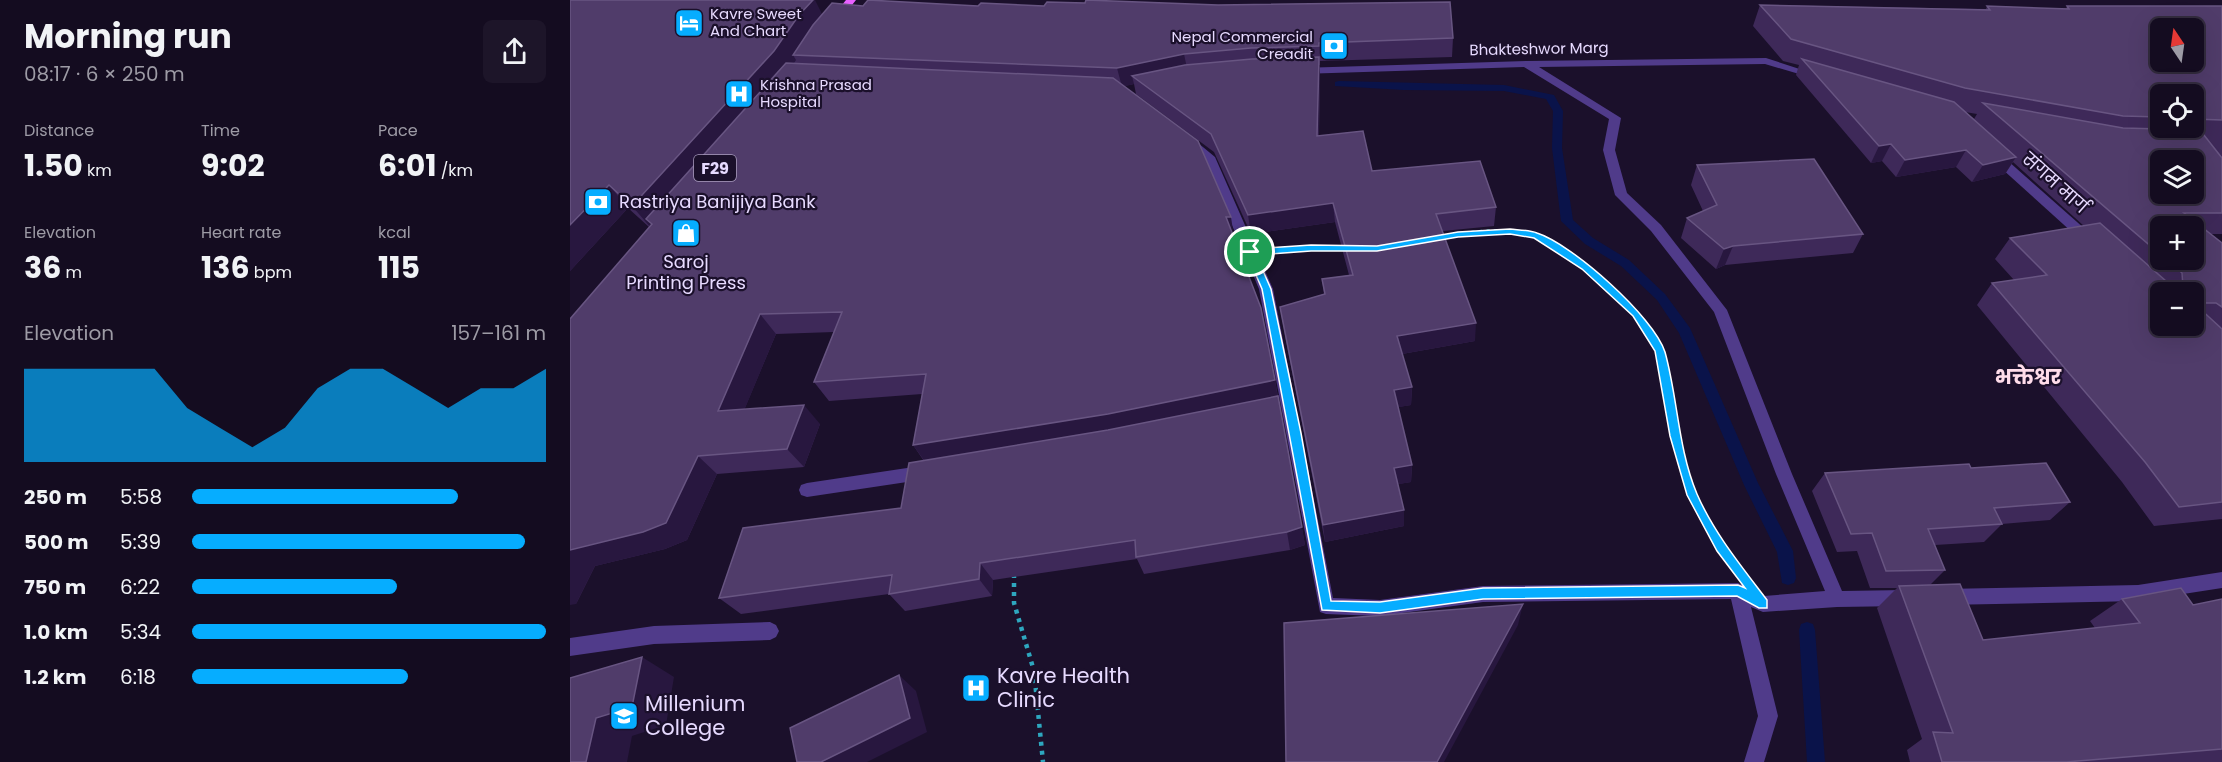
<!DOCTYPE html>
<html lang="en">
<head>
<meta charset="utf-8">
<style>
  body { margin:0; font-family:Poppins,"Noto Sans Devanagari",sans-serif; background:#1d1529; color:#f1f3f6; height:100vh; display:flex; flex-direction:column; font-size:22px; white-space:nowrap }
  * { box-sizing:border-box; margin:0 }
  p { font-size:20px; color:#9d9ba5 }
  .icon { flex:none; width:33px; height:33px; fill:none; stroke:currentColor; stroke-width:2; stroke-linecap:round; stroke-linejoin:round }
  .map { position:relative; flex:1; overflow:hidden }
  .details { display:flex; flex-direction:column; background:#140c20; width:570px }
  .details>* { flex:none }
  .needle { width:39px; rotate:347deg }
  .controls { position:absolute; left:1580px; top:18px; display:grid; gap:12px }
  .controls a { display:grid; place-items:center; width:54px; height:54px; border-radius:9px; background:#140c20; box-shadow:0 6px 24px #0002,0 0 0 2px #332c3e; font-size:30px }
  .pin { position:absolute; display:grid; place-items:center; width:51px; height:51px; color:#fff; margin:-26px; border:3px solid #fff; border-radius:50%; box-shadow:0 2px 6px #0007 }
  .round { display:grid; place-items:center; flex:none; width:63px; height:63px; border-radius:9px; background:#1d1529 }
  .overview { display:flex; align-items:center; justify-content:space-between; height:102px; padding:0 24px }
  h1 { font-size:33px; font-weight:700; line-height:45px }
  .metrics { display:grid; grid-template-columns:repeat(3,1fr); gap:9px; height:102px; padding:6px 24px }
  .metrics div { display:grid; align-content:center }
  .metrics b { font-size:30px; font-weight:700 }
  .metrics small { font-size:16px; font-weight:400 }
  .metrics p { font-size:16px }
  .chart { height:168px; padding:12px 24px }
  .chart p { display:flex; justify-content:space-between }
  .chart svg { width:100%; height:108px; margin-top:6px; fill:#06adff; opacity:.7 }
  ul { padding:0 24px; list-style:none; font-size:20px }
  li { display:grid; grid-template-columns:96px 72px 1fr; align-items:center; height:45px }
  li i { height:15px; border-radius:8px; background:#06adff }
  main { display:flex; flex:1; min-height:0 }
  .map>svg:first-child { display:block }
</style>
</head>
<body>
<main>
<section class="details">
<div class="overview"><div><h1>Morning run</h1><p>08:17 · 6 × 250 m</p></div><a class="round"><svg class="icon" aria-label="share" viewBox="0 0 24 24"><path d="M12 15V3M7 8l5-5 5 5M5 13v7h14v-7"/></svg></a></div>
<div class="metrics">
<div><p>Distance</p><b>1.50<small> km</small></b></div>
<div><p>Time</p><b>9:02</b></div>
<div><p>Pace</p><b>6:01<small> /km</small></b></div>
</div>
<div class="metrics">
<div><p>Elevation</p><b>36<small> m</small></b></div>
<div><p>Heart rate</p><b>136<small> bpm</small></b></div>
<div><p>kcal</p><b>115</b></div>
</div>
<div class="chart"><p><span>Elevation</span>157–161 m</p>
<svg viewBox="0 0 160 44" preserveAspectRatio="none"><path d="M0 44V6L10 6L20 6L30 6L40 6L50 22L60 30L70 38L80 30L90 14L100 6L110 6L120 14L130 22L140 14L150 14L160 6V44z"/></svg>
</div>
<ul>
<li><b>250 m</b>5:58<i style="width:75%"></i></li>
<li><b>500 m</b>5:39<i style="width:94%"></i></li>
<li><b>750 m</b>6:22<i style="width:58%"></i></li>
<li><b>1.0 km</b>5:34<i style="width:100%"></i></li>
<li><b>1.2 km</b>6:18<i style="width:61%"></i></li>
</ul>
</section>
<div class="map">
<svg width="1652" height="762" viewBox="0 0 1652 762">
  <rect width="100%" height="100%" fill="#1b102b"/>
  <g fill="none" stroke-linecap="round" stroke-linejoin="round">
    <g fill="#0a134a" fill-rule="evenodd">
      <path d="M769 81 934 85 984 95 993 111 992 148 1003 220 1023 238 1059 260 1095 294 1120 328 1188 483 1223 551 1226 578 1224 583 1218 585 1212 583 1207 552 1174 485 1109 333 1087 300 1051 266 1015 244 991 221 982 148 983 111 976 99 934 91 834 90 765 86V82Z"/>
      <path d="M1237 622 1243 624 1245 630 1255 762H1237L1229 630 1231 624Z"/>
    </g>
    <g stroke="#2ea7bf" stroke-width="4" stroke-dasharray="3 4.5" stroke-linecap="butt">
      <path d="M872 237C899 233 928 228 954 233 995 241 1075 313 1090 352 1101 381 1101 416 1108 447"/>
      <path d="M711 250 775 248"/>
    </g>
    <g stroke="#2ea7bf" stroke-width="4.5" stroke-dasharray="4 5" stroke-linecap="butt">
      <path d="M1108 445C1117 487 1137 525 1161 560"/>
      <path d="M444 574V603L464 671 473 762"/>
    </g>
    <g fill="#503b8a" fill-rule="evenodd">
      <path d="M1196 58 1251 76 1246 79 1195 64 969 67 1051 118 1045 150 1057 193 1091 225 1157 310 1222 474 1272 591 1335 590 1341 592 1344 598 1341 604 1335 606 1267 607 1193 612 1181 607 1208 716 1194 762H1174L1188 716 1161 599 913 602 810 616 756 614 750 612 689 289 634 159 614 144V138H622L645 157 703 289 763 598 810 600 913 586 1168 583 1194 596 1255 591 1206 474 1144 312 1081 231 1045 195 1033 150 1039 119 954 67 730 74 725 71 730 68 956 61Z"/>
      <path d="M1425 152 1429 153 1524 237 1526 240 1524 243H1514L1421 159 1419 156Z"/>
      <path d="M357 465 363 467 365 472 363 477 357 479 237 497 231 495 229 490 231 485 237 483Z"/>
      <path d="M1652 572V588L1568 601 1374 605 1368 603 1365 597 1368 591 1374 589 1568 585Z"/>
      <path d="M200 622 206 625 209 631 206 637 200 640 84 644 0 656V638L84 626Z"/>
    </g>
    <path fill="#e861ff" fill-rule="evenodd" d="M276 0H286L268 23H260L259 21Z"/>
  </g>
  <g fill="#3e2959" fill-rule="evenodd">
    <path d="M0 0 252 14 293 6 883 38 882 57 750 61V65H749L750 75 749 135 802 171 926 207 924 226 873 231 905 341 832 354 842 387 841 405 828 407 842 465 841 482 828 484 834 526 755 542 713 325 710 307 754 294 752 279 779 275 765 222 681 234 644 152 566 94 564 84 554 86 664 237H663L705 380 735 545 720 550 574 574 567 559 423 580 422 596 335 611 319 594 171 614 149 598 331 508 354 461 343 445 352 394 259 401 244 382 264 332 206 334 174 410 250 424 234 467 147 474 117 540 95 549 25 566 6 604 79 227 58 208 0 271Z"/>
    <path d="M1190 5 1416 9 1417 6 1496 9 1497 6H1652V234H1641L1652 243V519L1584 526 1552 482 1407 305 1422 283 1444 280 1425 259 1440 238 1514 226 1443 162 1435 174 1402 182 1386 167 1326 177 1312 161 1301 163 1226 75 1229 65 1213 61 1183 26ZM1590 94H1623V128H1590ZM1395 112 1407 114 1404 119ZM1590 226 1623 260H1590Z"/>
    <path d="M1127 165 1293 234 1283 253 1155 265 1146 269 1111 238 1117 218 1133 211 1121 185Z"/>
    <path d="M1401 468 1500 502 1480 520 1432 524 1414 542 1365 545 1375 570 1360 585 1413 640 1525 628 1520 621 1552 599 1623 605 1652 599V762H1340L1337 750 1352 739 1307 608 1327 588H1300L1287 551 1267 552 1242 491 1255 473Z"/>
  </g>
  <g fill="#28173f">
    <path d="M243 0H245L255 20 223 55 226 60 217 74 76 219 83 226 81 228 62 206Z"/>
    <path d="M614 54 618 73 562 76 564 84 552 87 547 68Z"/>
    <path d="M749 57 750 75 748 154 747 136Z"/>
    <path d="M1321 144 1312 161 1301 163 1309 146Z"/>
    <path d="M1396 150 1386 167 1326 177 1335 160Z"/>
    <path d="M1446 157 1435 174 1402 182 1413 165Z"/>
    <path d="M39 185 58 208 0 271V225Z"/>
    <path d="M763 203 765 222 681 234 678 215Z"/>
    <path d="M656 217H661L664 237H659Z"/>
    <path d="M1163 246 1155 265 1146 269 1154 249Z"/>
    <path d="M190 314 206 334 166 430 148 411Z"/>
    <path d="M906 323 905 341 826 355 827 336Z"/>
    <path d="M705 380 708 399 356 463 343 445Z"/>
    <path d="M842 387 841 405 824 408V390Z"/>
    <path d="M234 405 250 424 234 467 217 449Z"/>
    <path d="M128 456 147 474 117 540 95 549 25 566 6 604 0 605V550Z"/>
    <path d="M842 465 841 482 824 485V468Z"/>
    <path d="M834 510V526L755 542 753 525Z"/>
    <path d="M732 527 735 545 720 550 717 532Z"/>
    <path d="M410 563 423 580 422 596 409 579Z"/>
    <path d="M953 604 948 625 874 762H867Z"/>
    <path d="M72 657 104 677 96 725 62 736 57 762H16L26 718Z"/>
    <path d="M329 675 346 691 357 732 297 762H251Z"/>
  </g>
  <g fill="#503c6a" stroke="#685582" stroke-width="1.5" fill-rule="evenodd">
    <path d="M0 0H243L229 15 204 51 62 206 39 185 0 225Z"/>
    <path d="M298 0 408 6 411 3 474 6 477 2 515 3 516 0 648 5 880 2 883 38 749 43V46L681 48 614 54 547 68 223 55 243 25 262 3 293 6Z"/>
    <path d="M1190 5 1420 10 1417 6 1499 9 1497 6H1652V120L1623 119V94H1590V117L1553 116 1395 88 1221 39ZM1590 28H1623V62H1590Z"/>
    <path d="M749 57 747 136 793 131 802 171 910 161 926 207 866 214 906 323 827 336 842 387 824 390 842 465 824 468 834 510 753 525 710 307 755 294 752 279 783 275 763 203 678 215 641 134 562 76 615 65 682 59Z"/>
    <path d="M1232 59 1384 102 1446 157 1413 165 1396 150 1335 160 1321 144 1309 146Z"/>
    <path d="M216 63 543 78 628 141 661 217H656L691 308 705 380 538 414 343 445 356 374 244 382 272 312 190 314 148 411 234 405 217 449 128 456 96 523 73 532 0 550V319L82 224 76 219Z"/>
    <path d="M1413 103 1553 128 1630 130 1652 158V213H1614L1652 243V307L1646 303H1627V306L1652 329V502L1609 507 1575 462 1422 283 1477 275 1440 238 1530 223 1604 288 1610 290 1613 287 1612 273 1597 260H1623V226H1590V254ZM1590 160H1623V194H1590ZM1590 292H1623V326H1590Z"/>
    <path d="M1244 159 1293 234 1163 246 1154 249 1117 218 1147 205 1127 165Z"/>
    <path d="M708 396 732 527 717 532 566 557 565 540 410 563 409 579 319 594 322 575 149 598 173 528 331 508 339 463 538 430Z"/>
    <path d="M1476 463 1500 502 1424 508 1432 524 1358 529 1375 570 1316 571 1302 533 1281 534 1255 473 1399 464 1401 468Z"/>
    <path d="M1390 584 1413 640 1570 623 1552 599 1611 588 1623 605 1652 599V749L1496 762H1372L1363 732 1383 733 1329 586Z"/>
    <path d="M953 604 867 762H716L714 623Z"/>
    <path d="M72 657 62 707 26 718 16 762H0V678Z"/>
    <path d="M329 675 340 718 251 762H227L220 728Z"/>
  </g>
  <path fill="#06adff" stroke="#fff" stroke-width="1.5" fill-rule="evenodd" d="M940 229C949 230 959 230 967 233 1002 244 1084 317 1095 352 1108 399 1108 449 1127 494 1144 533 1172 567 1197 600V608H1189L1167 596 913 599 810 613 752 610 692 289 676 252 680 249 741 245 807 246 888 232ZM940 234 964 238 1012 269 1063 316 1085 351 1100 436 1117 495 1147 551 1175 588 1168 585 913 588 810 602 761 601 731 433 701 289 686 255 741 251H807L888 237Z"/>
  <defs>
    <g id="hotel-square" transform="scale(1.5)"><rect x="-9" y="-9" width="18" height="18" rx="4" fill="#06adff" stroke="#1b102b"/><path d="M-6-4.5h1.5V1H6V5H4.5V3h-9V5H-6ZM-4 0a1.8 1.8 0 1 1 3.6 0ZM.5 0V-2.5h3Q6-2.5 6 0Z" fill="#fff"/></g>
    <g id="bank-square" transform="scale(1.5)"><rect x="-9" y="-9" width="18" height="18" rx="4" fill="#06adff" stroke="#1b102b"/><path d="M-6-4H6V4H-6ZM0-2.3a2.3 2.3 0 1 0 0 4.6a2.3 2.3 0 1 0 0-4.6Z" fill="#fff"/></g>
    <g id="hospital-square" transform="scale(1.5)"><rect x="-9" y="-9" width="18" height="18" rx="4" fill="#06adff" stroke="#1b102b"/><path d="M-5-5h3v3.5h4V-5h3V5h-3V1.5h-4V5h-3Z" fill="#fff"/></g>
    <g id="shop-square" transform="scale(1.5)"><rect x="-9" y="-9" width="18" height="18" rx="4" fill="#06adff" stroke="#1b102b"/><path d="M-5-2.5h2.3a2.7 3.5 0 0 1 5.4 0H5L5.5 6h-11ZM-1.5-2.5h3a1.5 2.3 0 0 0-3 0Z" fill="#fff"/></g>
    <g id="school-square" transform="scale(1.5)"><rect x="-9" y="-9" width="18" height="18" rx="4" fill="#06adff" stroke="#1b102b"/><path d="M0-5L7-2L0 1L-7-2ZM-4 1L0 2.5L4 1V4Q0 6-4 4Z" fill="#fff"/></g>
  </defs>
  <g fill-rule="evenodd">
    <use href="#hotel-square" x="119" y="23"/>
    <use href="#bank-square" x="764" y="46"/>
    <use href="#hospital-square" x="169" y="94"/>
    <use href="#bank-square" x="28" y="202"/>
    <use href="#shop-square" x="116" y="233"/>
    <use href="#hospital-square" x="406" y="688"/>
    <use href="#school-square" x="54" y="716"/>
  </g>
  <g text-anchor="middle" stroke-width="4.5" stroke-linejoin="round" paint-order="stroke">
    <g font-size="15" fill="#e7daff" stroke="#1b102b" text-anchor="start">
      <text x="140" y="19">Kavre Sweet<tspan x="140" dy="17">And Chart</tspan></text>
      <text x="743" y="42" text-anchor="end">Nepal Commercial<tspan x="743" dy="17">Creadit</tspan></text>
      <text x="190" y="90">Krishna Prasad<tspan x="190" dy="17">Hospital</tspan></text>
    </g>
    <g font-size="15" fill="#e7daff" stroke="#1b102b">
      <text transform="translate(969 49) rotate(-1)" y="5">Bhakteshwor Marg</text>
    </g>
    <rect fill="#1b102b" stroke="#aa9dbf" stroke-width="1.5" x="124" y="155" width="42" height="26" rx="4.5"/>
    <g font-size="16" font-weight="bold" fill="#e7daff">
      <text x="145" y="174">F29</text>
    </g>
    <g font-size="18" fill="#e7daff" stroke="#1b102b">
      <text transform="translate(1485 183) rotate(42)" y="6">संगम मार्ग</text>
    </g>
    <g font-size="18" fill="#e7daff" stroke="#1b102b" text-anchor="start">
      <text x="49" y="208">Rastriya Banijiya Bank</text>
      <text x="116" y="268" text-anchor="middle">Saroj<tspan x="116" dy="21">Printing Press</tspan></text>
    </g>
    <g font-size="20" font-weight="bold" fill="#ffdcea" stroke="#1b102b">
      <text x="1458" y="384">भक्तेश्वर</text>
    </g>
    <g font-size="21" fill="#e7daff" stroke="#1b102b" text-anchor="start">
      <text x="427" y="683">Kavre Health<tspan x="427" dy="24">Clinic</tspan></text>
      <text x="75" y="711">Millenium<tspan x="75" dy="24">College</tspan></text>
    </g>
  </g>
</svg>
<div class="controls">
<a><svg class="needle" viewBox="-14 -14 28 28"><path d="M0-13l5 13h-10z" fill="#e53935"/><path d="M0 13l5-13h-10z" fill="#9d9ba5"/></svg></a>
<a><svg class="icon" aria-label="locate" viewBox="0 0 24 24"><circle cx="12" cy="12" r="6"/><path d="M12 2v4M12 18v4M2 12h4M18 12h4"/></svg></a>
<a><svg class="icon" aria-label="layers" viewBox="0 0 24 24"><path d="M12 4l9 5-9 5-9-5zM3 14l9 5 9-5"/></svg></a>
<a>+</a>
<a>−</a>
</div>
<div class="pin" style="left:680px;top:252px;background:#1e9e55"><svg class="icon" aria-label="arrive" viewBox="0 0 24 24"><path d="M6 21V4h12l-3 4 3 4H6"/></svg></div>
</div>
</main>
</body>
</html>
